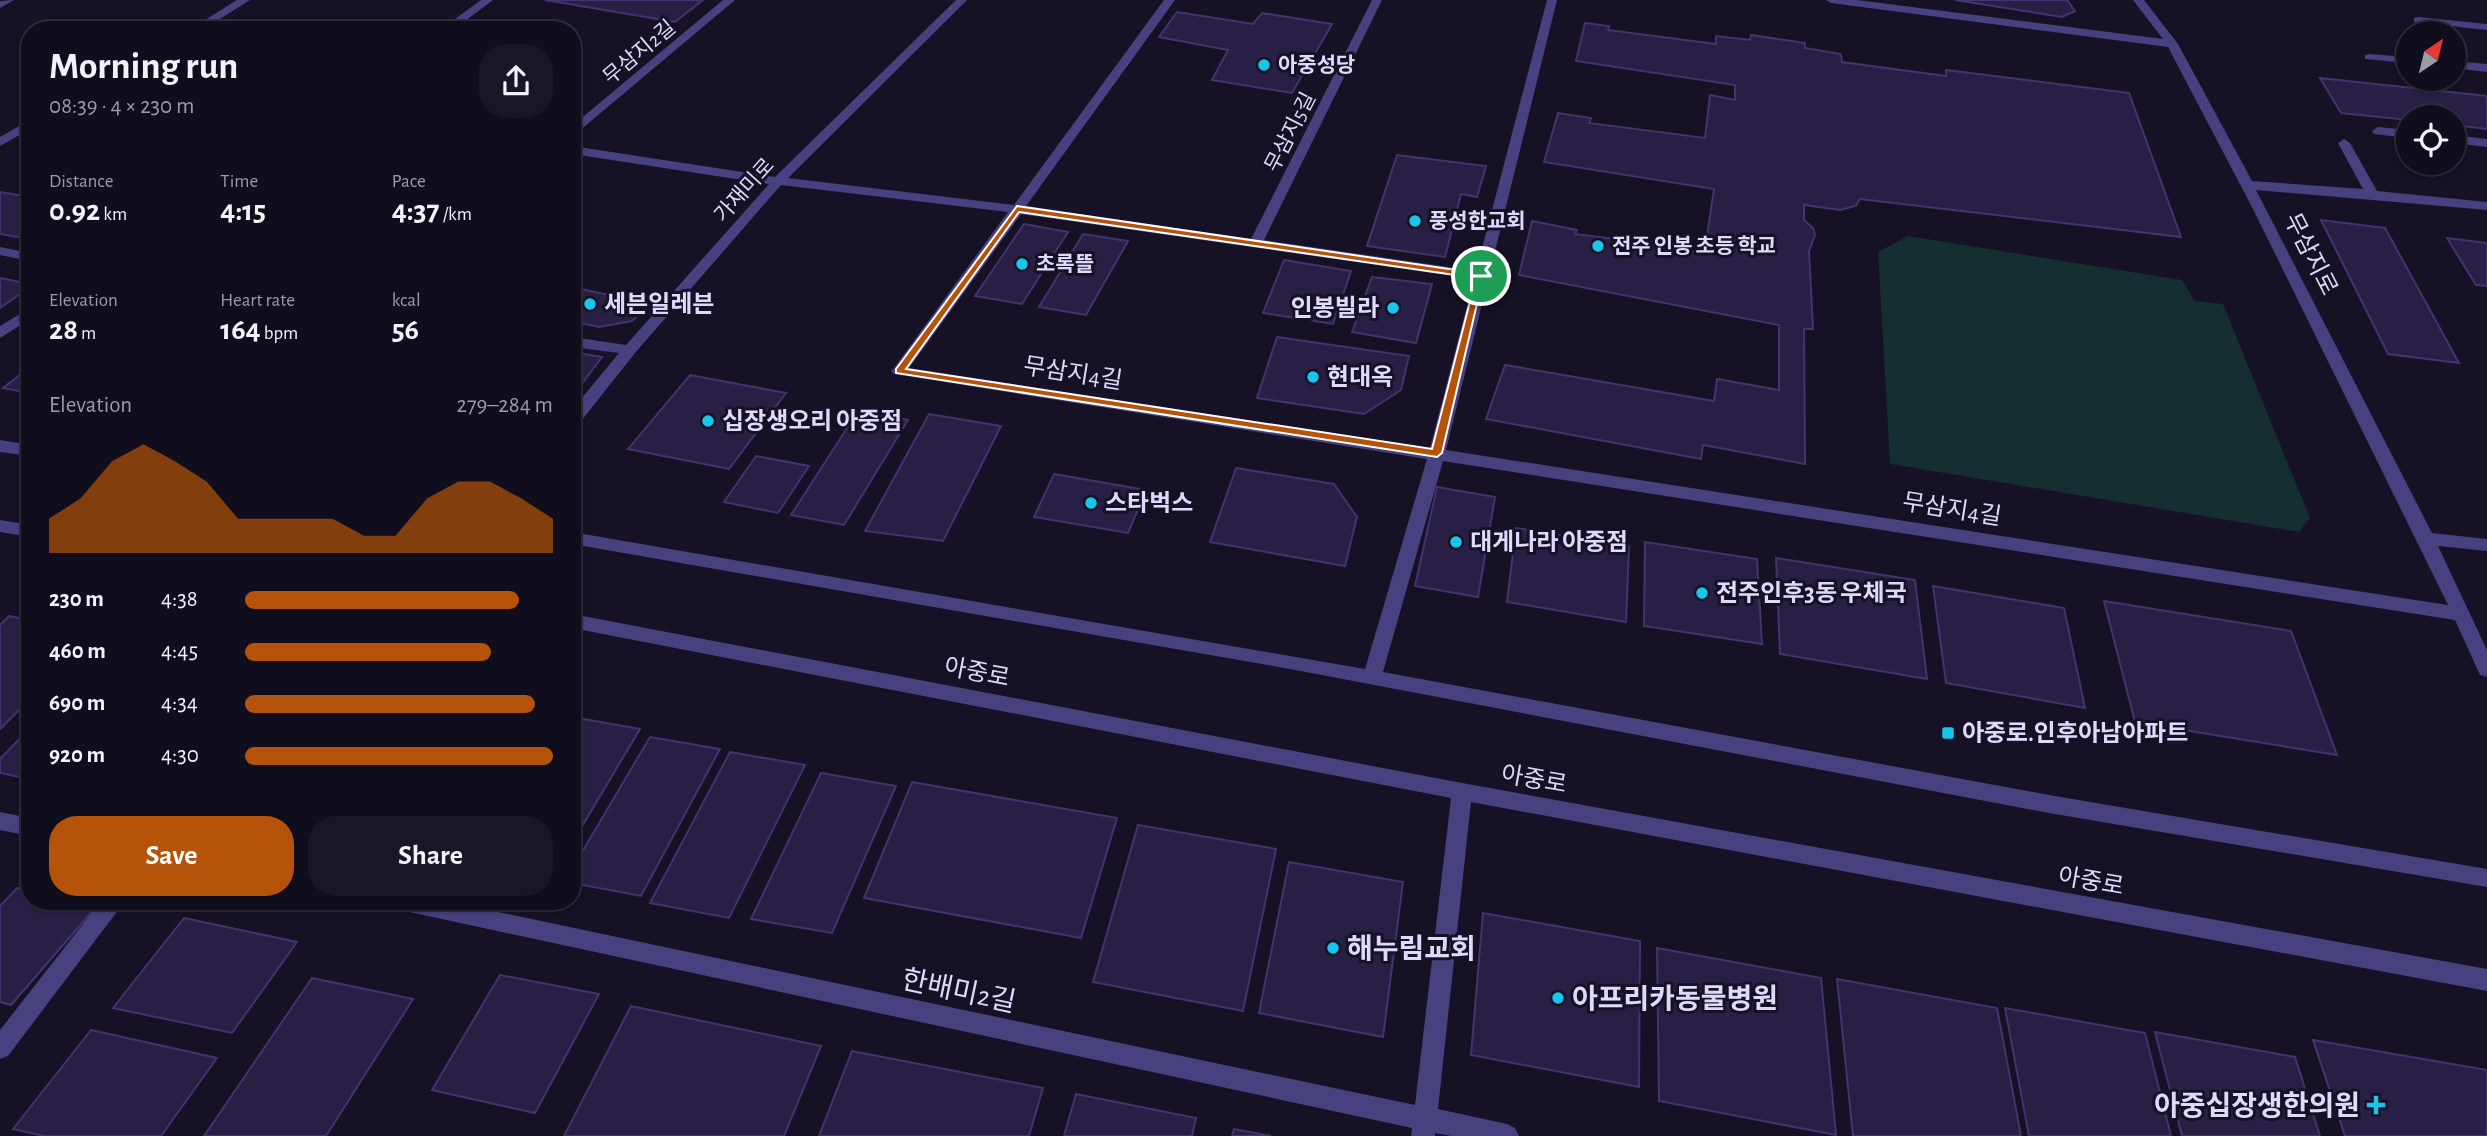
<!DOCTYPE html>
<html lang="en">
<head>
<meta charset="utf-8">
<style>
  body { margin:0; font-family:"Alegreya Sans","Noto Sans KR",sans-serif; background:#191625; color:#f1f3f6; height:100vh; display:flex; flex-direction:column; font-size:26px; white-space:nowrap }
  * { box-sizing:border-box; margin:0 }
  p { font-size:23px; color:#9c9ca3 }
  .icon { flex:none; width:38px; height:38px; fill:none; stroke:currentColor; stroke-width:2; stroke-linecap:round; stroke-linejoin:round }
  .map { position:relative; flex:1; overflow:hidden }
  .side { position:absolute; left:21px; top:21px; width:560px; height:889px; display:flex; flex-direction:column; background:#100d1c; border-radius:28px; box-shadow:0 2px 5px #0004,0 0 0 2px #302d3b }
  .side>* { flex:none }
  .needle { width:46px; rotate:35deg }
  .controls { position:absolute; left:2396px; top:21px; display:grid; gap:14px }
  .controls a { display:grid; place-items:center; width:70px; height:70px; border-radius:50%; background:#100d1c; box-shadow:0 2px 5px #0004,0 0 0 2px #302d3b; font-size:35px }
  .pin { position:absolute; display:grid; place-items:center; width:60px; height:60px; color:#fff; margin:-30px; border:4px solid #fff; border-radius:50%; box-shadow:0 2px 7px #0007 }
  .round { display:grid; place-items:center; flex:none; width:74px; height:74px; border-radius:28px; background:#191625 }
  .head { display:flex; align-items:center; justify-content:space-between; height:119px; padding:0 28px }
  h1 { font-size:38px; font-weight:700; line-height:52px }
  .metrics { display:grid; grid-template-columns:repeat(3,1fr); gap:10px; height:119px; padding:7px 28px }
  .metrics div { display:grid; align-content:center }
  .metrics b { font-size:30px; font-weight:700 }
  .metrics small { font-size:19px; font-weight:400 }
  .metrics p { font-size:19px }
  .chart { height:196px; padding:14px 28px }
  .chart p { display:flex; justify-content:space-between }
  .chart svg { width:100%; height:126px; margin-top:7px; fill:#b45309; opacity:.7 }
  .action { display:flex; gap:14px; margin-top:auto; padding:14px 28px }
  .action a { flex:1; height:80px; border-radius:28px; background:#b45309; color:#fff; font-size:28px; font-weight:700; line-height:80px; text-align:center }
  .action a+a { background:#191625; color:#f1f3f6 }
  ul { padding:0 28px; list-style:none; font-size:23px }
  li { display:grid; grid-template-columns:112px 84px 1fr; align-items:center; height:52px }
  li i { height:18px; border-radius:9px; background:#b45309 }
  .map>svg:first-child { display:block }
</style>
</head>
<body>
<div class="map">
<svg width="2487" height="1136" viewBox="0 0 2487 1136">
  <rect width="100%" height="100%" fill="#161125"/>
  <path fill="#152e2f" d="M1908 236 2182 280 2195 301 2223 304 2310 518 2299 532 1890 464 1878 252Z"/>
  <g fill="#291f45" stroke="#43336e" stroke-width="2">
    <path d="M545 0H703L675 22Z"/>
    <path d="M1955 0H2067L2075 11 2062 17Z"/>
    <path d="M1177 12 1253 24 1262 13 1332 24 1292 93 1212 80 1228 50 1159 37Z"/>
    <path d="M1585 23 1609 26 1608 30 1716 44V36L1750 40 1751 35 1805 43V48L1841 54 1842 62 1946 76V70L2129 93 2181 237 1860 199 1856 206 1840 210 1804 205V220L1813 228 1815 235 1809 251 1813 329H1804L1805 464 1703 445 1701 459 1486 419 1505 365 1714 401 1717 379 1779 390V325L1519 275 1532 221 1577 230 1575 234 1705 250 1714 189 1544 162 1558 113 1591 118 1589 123 1705 138 1710 95 1735 100V85L1576 61Z"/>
    <path d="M2320 78 2487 96V129L2454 125V117H2408V120L2341 113Z"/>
    <path d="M1397 155 1486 166 1477 197 1461 194 1445 257 1367 246Z"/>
    <path d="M0 192 30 197V239L0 234Z"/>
    <path d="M2321 220 2385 228 2459 363 2388 354Z"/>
    <path d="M1024 224 1068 232 1022 304 975 296Z"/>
    <path d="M1083 234 1128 241 1086 315 1039 307Z"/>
    <path d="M2447 238 2487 243V286L2476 285Z"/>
    <path d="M1284 260 1351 271 1333 324 1263 313Z"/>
    <path d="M1372 277 1432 284 1416 343 1352 332Z"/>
    <path d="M0 278 30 284V287L0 308Z"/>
    <path d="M572 287 650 304 632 321 599 327 572 321Z"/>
    <path d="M1277 337 1409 356 1401 390 1364 414 1257 398Z"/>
    <path d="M572 352 602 357 572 397Z"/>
    <path d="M30 367V393L3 388Z"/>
    <path d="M690 375 786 393 729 469 628 449Z"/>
    <path d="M858 411 908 420 844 525 791 515Z"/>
    <path d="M929 414 1001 426 943 541 865 531Z"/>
    <path d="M756 456 809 466 778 513 724 502Z"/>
    <path d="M1236 468 1334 484 1357 517 1345 566 1210 542Z"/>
    <path d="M1054 474 1146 490 1128 533 1034 517Z"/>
    <path d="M1437 487 1495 497 1478 597 1415 586Z"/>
    <path d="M1516 528 1629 546 1626 622 1507 602Z"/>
    <path d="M1645 542 1757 559 1762 644 1644 626Z"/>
    <path d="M1776 558 1915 580 1927 679 1780 654Z"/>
    <path d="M1933 586 2064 608 2085 708 1946 683Z"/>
    <path d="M2104 601 2291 631 2337 755 2135 722Z"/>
    <path d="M9 616 30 620V699L0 729V625Z"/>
    <path d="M572 717 640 729 572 843Z"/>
    <path d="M30 728V779L0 773V759Z"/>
    <path d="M650 737 720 749 641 896 572 883V869Z"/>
    <path d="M730 752 805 765 729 918 650 903Z"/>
    <path d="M821 773 896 786 832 933 751 919Z"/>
    <path d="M912 782 1117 818 1081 938 864 898Z"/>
    <path d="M1138 825 1276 849 1243 1011 1093 982Z"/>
    <path d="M1289 862 1403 882 1383 1037 1259 1013Z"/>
    <path d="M17 888 30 891V901H71L96 907 11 1005 0 1002V906Z"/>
    <path d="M1483 913 1640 941 1639 1087 1471 1055Z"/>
    <path d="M184 918 297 942 232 1033 113 1008Z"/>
    <path d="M1657 948 1821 978 1836 1135 1659 1101Z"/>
    <path d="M500 975 599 994 535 1113 432 1090Z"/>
    <path d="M312 978 413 999 326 1136H204Z"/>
    <path d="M1837 979 1997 1008 2021 1136H1853Z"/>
    <path d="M631 1006 821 1046 784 1136H564Z"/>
    <path d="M2005 1008 2145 1033 2171 1136H2029Z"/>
    <path d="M91 1030 217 1058 161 1136H44L13 1129Z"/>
    <path d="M2155 1032 2295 1057 2320 1136H2182Z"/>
    <path d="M2313 1040 2487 1070V1136H2345Z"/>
    <path d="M852 1051 1043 1088 1029 1136H819Z"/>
    <path d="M1076 1094 1196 1118 1192 1136H1064Z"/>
    <path d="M1234 1129 1271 1136H1232Z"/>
  </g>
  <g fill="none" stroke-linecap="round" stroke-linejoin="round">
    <g fill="#474180" fill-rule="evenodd">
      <path d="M14 0 0 8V1Z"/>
      <path d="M237 0H250L202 30H189Z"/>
      <path d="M481 0H493L453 30H440Z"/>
      <path d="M723 0H735L572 137V126Z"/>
      <path d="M956 0H967L788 178 1014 205 1164 0H1175L1026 206 1251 239 1372 0H1382L1264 240 1476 271 1547 0H1557L1446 450 2448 605 2254 211 2168 47 1831 3 1826 0H1857L2163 39 2133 0H2144L2178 44 2252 181 2363 189 2338 143 2344 139 2350 143 2377 191 2487 202V210L2256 190 2432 533 2487 539V551L2438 546 2487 650V677L2480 675 2455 620 1443 461 1383 672 2049 795 2487 869V887L2049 813 1290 669 572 544V532L1365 669 1427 459 894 374 891 371 894 368 1008 212 781 185 635 353 578 425 572 426V410L619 353 572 347V337L626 345 769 184 572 154V146L775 177ZM1021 214 1474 279 1430 448 909 368Z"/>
      <path d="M2418 17 2487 24V30L2414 22V18Z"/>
      <path d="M2369 54 2408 57V63L2365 59V55Z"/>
      <path d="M2454 61 2487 64V72L2454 68Z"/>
      <path d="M30 120V129L0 146V137Z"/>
      <path d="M2378 127 2408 130V138L2374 134 2372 131Z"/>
      <path d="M2454 135 2487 139V147L2454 143Z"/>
      <path d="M0 247 30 253V261L0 255Z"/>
      <path d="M30 308V319L0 338V326Z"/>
      <path d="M0 440 30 445V456L0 452Z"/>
      <path d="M0 520 30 525V537L0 532Z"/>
      <path d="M572 614 1462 783 2487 969V991L1471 802 1438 1109 1507 1124 1515 1128 1519 1136H1451L1435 1133V1136H1411L1412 1128 391 908 388 901H446L1415 1105 1451 798 572 628Z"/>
      <path d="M0 812 30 818V836L0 830Z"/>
      <path d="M101 901H125L8 1056 0 1059V1030Z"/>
    </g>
  </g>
  <path fill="#b45309" stroke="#fff" stroke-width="2" fill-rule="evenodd" d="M1017 206 1484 274 1442 453 1437 457 896 373V369ZM1019 212 1476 278 1432 449 906 369Z"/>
  <g fill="#16c7eb" stroke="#161125" stroke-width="2.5">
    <circle cx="1264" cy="65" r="7"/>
    <circle cx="1415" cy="221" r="7"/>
    <circle cx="1598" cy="246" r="7"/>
    <circle cx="1022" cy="264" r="7"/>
    <circle cx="590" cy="304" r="7"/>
    <circle cx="1393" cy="308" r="7"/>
    <circle cx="1313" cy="377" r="7"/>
    <circle cx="708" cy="421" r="7"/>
    <circle cx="1091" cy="503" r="7"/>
    <circle cx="1456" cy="542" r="7"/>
    <circle cx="1702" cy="593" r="7"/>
    <rect x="1941" y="726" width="14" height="14" rx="3.5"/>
    <circle cx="1333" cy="948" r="7"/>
    <circle cx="1558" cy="998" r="7"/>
    <path d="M2372.5 1094.5h7v7h7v7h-7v7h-7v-7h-7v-7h7z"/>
  </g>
  <g text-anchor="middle" stroke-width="6" stroke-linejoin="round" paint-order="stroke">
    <g font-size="21" fill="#dfd9fc" stroke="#161125">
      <text transform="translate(639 52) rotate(-40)" y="7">무삼지2길</text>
      <text transform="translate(1290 132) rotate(-63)" y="7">무삼지5길</text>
      <text transform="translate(744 190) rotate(-48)" y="7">가재미로</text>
    </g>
    <g font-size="21" font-weight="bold" fill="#dfd9fc" stroke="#161125" text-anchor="start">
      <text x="1278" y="72">아중성당</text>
      <text x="1429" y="228">풍성한교회</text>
      <text x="1612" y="253">전주 인봉 초등 학교</text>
      <text x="1036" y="271">초록뜰</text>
    </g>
    <g font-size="24" fill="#dfd9fc" stroke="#161125">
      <text transform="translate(2311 254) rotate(63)" y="8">무삼지로</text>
      <text transform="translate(1073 373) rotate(9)" y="8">무삼지4길</text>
      <text transform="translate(1952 509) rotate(9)" y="8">무삼지4길</text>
      <text transform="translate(977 672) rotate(11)" y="8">아중로</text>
      <text transform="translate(1534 779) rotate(10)" y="8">아중로</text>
      <text transform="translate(2091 881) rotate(10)" y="8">아중로</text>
    </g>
    <g font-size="24" font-weight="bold" fill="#dfd9fc" stroke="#161125" text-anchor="start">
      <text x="604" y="312">세븐일레븐</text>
      <text x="1379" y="316" text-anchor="end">인봉빌라</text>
      <text x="1327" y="385">현대옥</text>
      <text x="722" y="429">십장생오리 아중점</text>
      <text x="1105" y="511">스타벅스</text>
      <text x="1470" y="550">대게나라 아중점</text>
      <text x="1716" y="601">전주인후3동 우체국</text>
      <text x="1962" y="741">아중로.인후아남아파트</text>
    </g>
    <g font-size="28" font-weight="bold" fill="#dfd9fc" stroke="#161125" text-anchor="start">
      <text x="1347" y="958">해누림교회</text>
      <text x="1572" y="1008">아프리카동물병원</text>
      <text x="2360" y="1115" text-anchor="end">아중십장생한의원</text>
    </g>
    <g font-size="28" fill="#dfd9fc" stroke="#161125">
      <text transform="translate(959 990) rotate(12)" y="10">한배미2길</text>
    </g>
  </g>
</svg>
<div class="controls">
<a><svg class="needle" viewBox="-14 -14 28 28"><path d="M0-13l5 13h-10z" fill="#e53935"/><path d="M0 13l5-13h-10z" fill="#9c9ca3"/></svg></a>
<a><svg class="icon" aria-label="locate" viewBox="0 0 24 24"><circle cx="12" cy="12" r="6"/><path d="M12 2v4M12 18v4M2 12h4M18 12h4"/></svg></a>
</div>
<div class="pin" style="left:1481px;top:276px;background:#1e9e55"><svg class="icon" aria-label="arrive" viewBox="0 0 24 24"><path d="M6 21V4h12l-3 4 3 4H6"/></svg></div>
<section class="side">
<div class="head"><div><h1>Morning run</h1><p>08:39 · 4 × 230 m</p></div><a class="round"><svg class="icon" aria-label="share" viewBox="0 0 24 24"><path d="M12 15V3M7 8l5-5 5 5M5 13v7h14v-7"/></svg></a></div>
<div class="metrics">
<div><p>Distance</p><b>0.92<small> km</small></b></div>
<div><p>Time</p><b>4:15</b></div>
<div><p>Pace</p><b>4:37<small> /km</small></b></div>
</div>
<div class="metrics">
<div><p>Elevation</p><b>28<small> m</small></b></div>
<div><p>Heart rate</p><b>164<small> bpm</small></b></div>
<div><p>kcal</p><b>56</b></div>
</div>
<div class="chart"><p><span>Elevation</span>279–284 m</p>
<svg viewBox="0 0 160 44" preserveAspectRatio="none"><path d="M0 44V32L10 25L20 12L30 6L40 12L50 19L60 32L70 32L80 32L90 32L100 38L110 38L120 25L130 19L140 19L150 25L160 32V44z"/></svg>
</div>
<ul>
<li><b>230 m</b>4:38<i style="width:89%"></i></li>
<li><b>460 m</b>4:45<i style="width:80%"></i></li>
<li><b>690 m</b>4:34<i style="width:94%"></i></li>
<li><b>920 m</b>4:30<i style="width:100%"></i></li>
</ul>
<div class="action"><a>Save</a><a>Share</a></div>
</section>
</div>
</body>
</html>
